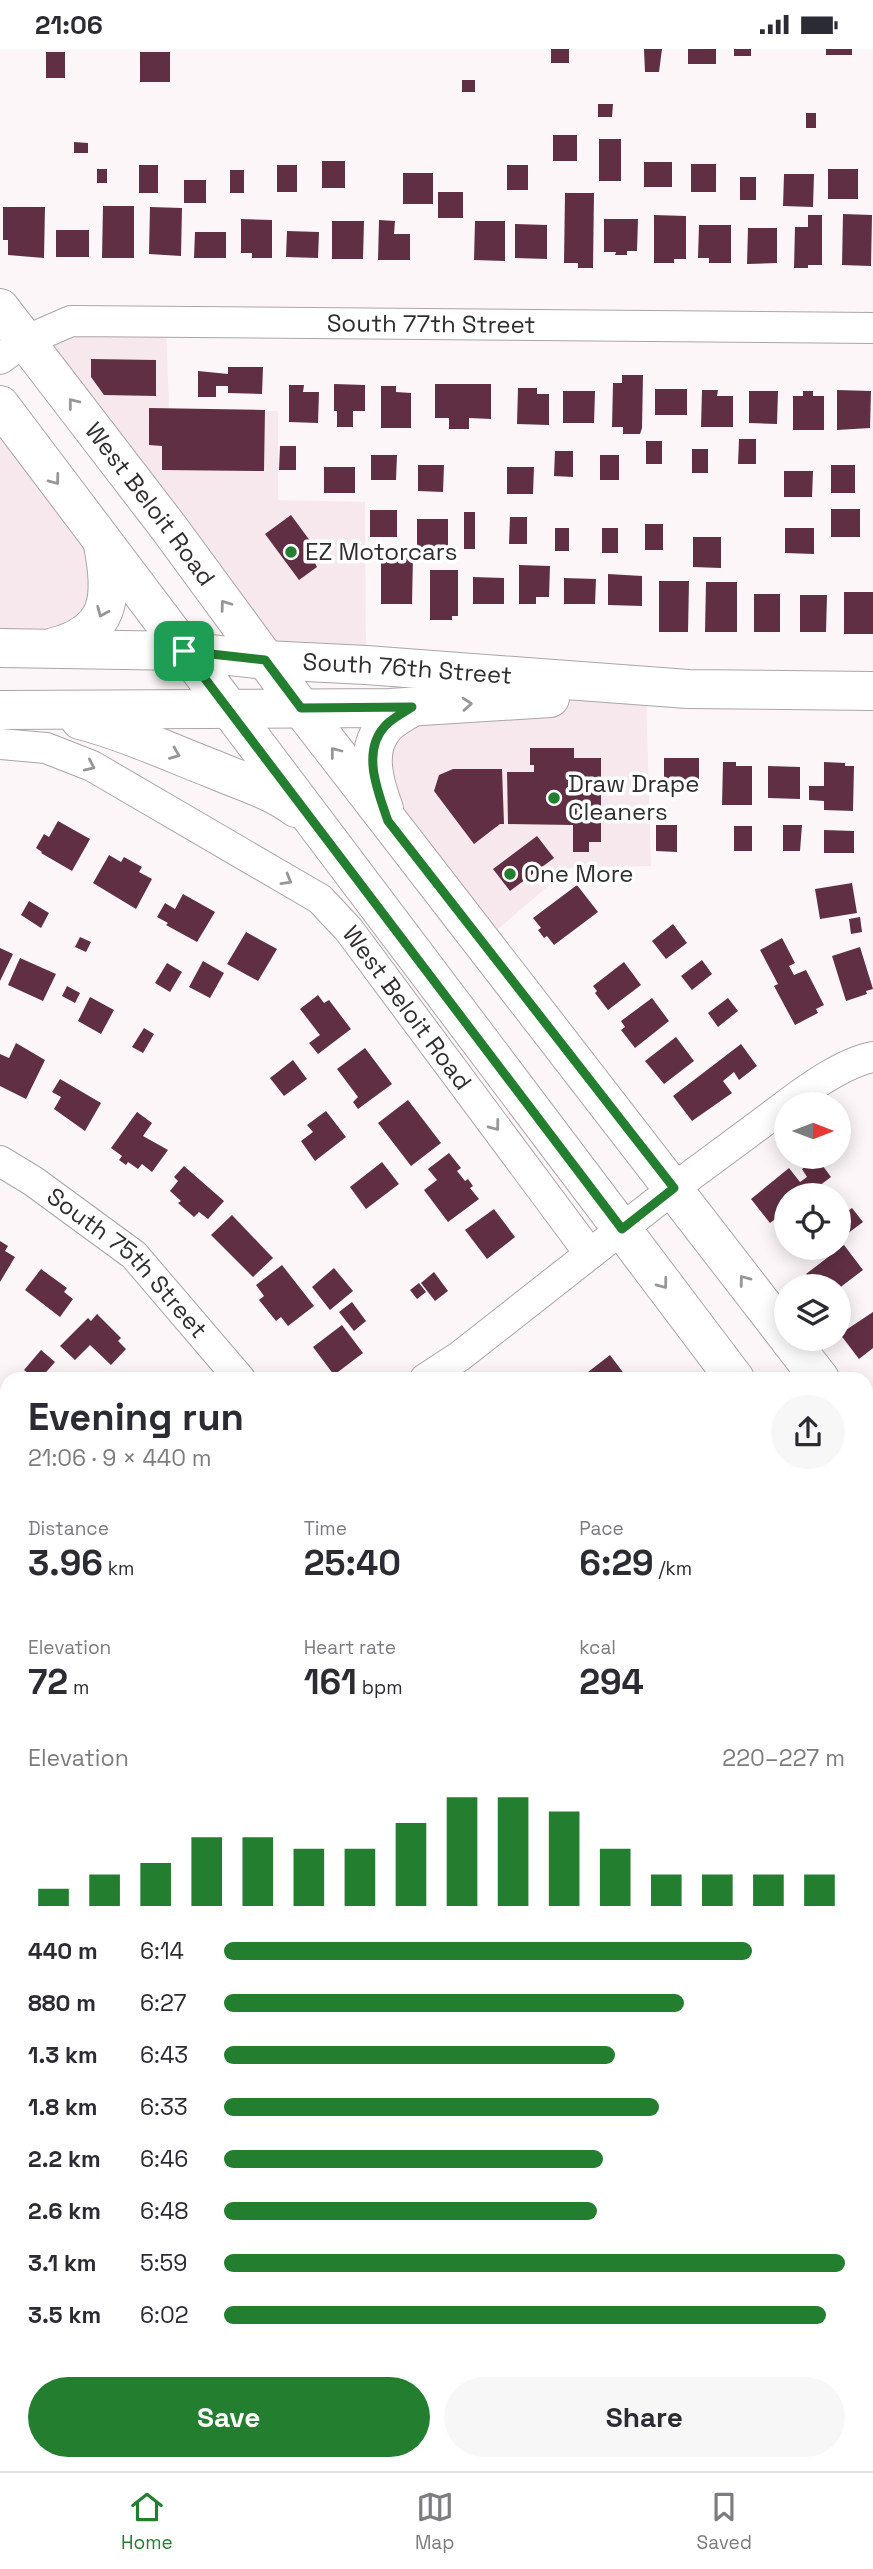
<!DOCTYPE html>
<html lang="en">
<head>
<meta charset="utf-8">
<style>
  body { margin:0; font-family:"Space Grotesk",sans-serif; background:#f7f7f7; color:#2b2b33; height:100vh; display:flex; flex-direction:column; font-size:26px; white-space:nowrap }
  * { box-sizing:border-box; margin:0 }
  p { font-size:23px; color:#7c7c81 }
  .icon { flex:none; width:38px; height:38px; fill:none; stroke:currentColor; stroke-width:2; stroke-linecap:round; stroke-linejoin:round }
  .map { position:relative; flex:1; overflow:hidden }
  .sheet { position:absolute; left:0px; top:1323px; width:873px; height:1099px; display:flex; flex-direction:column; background:#fff; border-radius:21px 21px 0 0; box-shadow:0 4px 18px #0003 }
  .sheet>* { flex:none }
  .needle { width:46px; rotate:90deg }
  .tools { position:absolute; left:774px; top:1043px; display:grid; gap:14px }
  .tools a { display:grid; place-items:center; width:77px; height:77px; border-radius:50%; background:#fff; box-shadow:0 4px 18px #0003; font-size:35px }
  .pin { position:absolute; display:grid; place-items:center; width:60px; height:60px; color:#fff; margin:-30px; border-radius:14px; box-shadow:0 4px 10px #0006 }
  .round { display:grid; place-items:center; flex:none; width:74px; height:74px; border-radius:37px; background:#f7f7f7 }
  .headline { display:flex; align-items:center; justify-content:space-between; height:119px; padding:0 28px }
  h1 { font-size:38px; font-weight:700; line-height:52px }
  .stats { display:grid; grid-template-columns:repeat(3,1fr); gap:10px; height:119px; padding:7px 28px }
  .stats div { display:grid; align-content:center }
  .stats b { font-size:35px; font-weight:700 }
  .stats small { font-size:19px; font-weight:400 }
  .stats p { font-size:19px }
  .chart { height:196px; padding:14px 28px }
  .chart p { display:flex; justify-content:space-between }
  .chart svg { width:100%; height:126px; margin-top:7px; stroke:#237f2f; stroke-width:6 }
  .action { display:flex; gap:14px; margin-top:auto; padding:14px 28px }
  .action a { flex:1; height:80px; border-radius:42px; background:#237f2f; color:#fff; font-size:28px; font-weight:700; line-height:80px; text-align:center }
  .action a+a { background:#f7f7f7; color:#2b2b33 }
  ul { padding:0 28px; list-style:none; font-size:23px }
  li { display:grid; grid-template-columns:112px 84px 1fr; align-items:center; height:52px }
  li i { height:18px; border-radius:9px; background:#237f2f }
  .status { display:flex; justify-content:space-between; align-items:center; height:49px; padding:0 35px; background:#fff; direction:ltr }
  .status svg { height:19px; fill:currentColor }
  .tab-bar { display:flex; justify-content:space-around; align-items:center; height:98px; border-top:2px solid #e1e1e2; background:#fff; font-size:19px; color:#7c7c81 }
  .tab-bar a { display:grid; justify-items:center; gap:4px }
  .tab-bar .on { color:#237f2f }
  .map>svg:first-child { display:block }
</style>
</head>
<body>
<div class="status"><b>21:06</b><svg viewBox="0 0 49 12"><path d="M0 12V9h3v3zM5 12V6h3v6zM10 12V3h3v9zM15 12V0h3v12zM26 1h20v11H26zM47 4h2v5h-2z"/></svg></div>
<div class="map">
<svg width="873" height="2422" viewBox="0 0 873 2422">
  <rect width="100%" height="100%" fill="#fcf6f8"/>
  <g fill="#f6e8ec">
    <path d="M166 271 169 363 278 362V451L365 453 366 616 265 611 25 292Z"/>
    <path d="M0 356 103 496 78 600 0 599Z"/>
    <path d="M646 643 651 817 569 819 482 894 350 721 390 659Z"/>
  </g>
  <path fill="#f2bace" d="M7 1627V2146H0V1631Z"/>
  <g fill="#612f44">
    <rect x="551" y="0" width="18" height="14"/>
    <path d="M644 0H662L659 23H645Z"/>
    <rect x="688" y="0" width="28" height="15"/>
    <rect x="734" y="0" width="17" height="7"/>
    <rect x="826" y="0" width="26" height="6"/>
    <rect x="46" y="3" width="19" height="26"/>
    <rect x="140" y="3" width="30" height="30"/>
    <rect x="462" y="31" width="13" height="12"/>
    <path d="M598 55H613L612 68H598Z"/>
    <rect x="806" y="64" width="10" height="15"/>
    <rect x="553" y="86" width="24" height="26"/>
    <rect x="599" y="90" width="22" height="42"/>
    <path d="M74 93 88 94V104H74Z"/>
    <rect x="322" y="112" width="23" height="27"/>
    <rect x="644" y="113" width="28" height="25"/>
    <rect x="691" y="115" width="25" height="28"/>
    <rect x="139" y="116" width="19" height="28"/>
    <rect x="277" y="116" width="20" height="27"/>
    <rect x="507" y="116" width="21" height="25"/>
    <rect x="97" y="120" width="10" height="14"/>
    <rect x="828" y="120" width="30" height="30"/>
    <rect x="230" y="121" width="14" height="23"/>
    <rect x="403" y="124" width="30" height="31"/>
    <path d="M784 125H814L813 158 783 157Z"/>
    <rect x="740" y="128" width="16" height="23"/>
    <rect x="184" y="131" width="22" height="23"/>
    <rect x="438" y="143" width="25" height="26"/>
    <path d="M565 144H594L593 219H578V214H564Z"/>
    <path d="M103 157H134V209H102Z"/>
    <path d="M3 158H45L44 209 8 206V191H3Z"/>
    <path d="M150 158 182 159 181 207 149 205Z"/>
    <path d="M843 165 872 166 871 217 842 216Z"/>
    <path d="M654 166 686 167V210H674V214H654Z"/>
    <path d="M808 166H822V216H808V219H794L795 178H808Z"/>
    <path d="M241 170 272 171V209H252V204H241Z"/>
    <path d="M604 170H638L637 202H627V206H615L616 203H604Z"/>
    <path d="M379 171 395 172 394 185H410V211H378Z"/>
    <path d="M332 172H364L363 210H332Z"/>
    <path d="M475 172H505V212L474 211Z"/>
    <path d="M515 175 547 176V210L515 209Z"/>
    <path d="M699 176H731V214H709V209H698Z"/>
    <path d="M748 179H777V214L747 215Z"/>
    <rect x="56" y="181" width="33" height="27"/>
    <path d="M287 182 319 183 318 209 286 208Z"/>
    <path d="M195 183H226V209H194Z"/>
    <path d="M91 310 156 311V347L104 346 91 328Z"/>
    <path d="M228 318H263L262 345 228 344V337H216V348H198V322L228 325Z"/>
    <path d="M622 326H643L642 379 640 385H623V378H612L613 334H622Z"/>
    <path d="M334 335 365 336V362H353V378H337V362H334Z"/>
    <path d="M435 335H491V370L469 369V380H449V369H435Z"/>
    <path d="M289 336H304L303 343H319L318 374 289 373Z"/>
    <path d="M381 337H396V343L411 344V379H381Z"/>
    <path d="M518 339H537V345H549V376L517 375Z"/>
    <rect x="655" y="340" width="32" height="26"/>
    <path d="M702 341H718L717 347H733V378H701Z"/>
    <path d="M837 341 871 342 870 379 837 381Z"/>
    <path d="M563 342H595L594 374H563Z"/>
    <path d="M749 342H778L777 375 749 374Z"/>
    <path d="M803 342H813V347H824V381H793V347H803Z"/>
    <path d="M149 359 265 361 264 422 162 421V397L149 396Z"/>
    <path d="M739 390H756V415H738Z"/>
    <rect x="646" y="392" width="16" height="23"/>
    <path d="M280 397H296V421H279Z"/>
    <rect x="692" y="400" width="16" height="24"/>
    <path d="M555 402H573V428L554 427Z"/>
    <path d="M371 406H397L396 431H371Z"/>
    <rect x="600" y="406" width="19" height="25"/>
    <path d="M418 416H444L443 443 418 442Z"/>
    <rect x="831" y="416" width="24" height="28"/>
    <rect x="324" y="418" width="31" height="26"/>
    <path d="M507 418H534L533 445H507Z"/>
    <path d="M784 422H813L812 448H784Z"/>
    <rect x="831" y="460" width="29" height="28"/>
    <rect x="370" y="461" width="27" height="27"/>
    <rect x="464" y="463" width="11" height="37"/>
    <path d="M291 466 322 508 315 514 317 518 299 531 265 485Z"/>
    <path d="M510 468H527V495H509Z"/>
    <rect x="417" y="470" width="31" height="31"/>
    <rect x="645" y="475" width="18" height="26"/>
    <rect x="555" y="479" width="14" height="23"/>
    <rect x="602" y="479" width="16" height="25"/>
    <path d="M785 479H814V505L785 504Z"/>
    <path d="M693 488H721V519L693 518Z"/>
    <path d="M381 507H413L412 555H381Z"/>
    <path d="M519 516 550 517 549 548H536V555H519Z"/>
    <path d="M430 521H458V567H452V571H430Z"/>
    <path d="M608 525 642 527V557L608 556Z"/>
    <path d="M473 528 504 529V555H473Z"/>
    <path d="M564 529 596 530 595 555H564Z"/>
    <path d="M659 532H689L688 583H659Z"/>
    <path d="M706 533H737V583H705Z"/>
    <rect x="844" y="543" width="29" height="42"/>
    <rect x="754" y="545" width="26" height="38"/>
    <path d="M800 546H827L826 583H800Z"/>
    <path d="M530 699H574V709H601V793H589V803H573V776L508 775 507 723H534V716H530Z"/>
    <rect x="664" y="709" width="35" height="32"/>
    <path d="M723 713H736V717H752V756H722Z"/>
    <path d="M824 713 845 714V717H854L853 762 824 761V752L809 751V737H824Z"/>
    <path d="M768 717 800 718V750L768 749Z"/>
    <path d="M453 720H502L504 775H500L474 795 434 742 439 726Z"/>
    <path d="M58 772 90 790 72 822 41 804 42 803 36 799 44 785 49 788Z"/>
    <path d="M656 776H677V803L656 802Z"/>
    <path d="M783 776H802L800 802H783Z"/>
    <rect x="734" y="777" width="18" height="25"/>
    <path d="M824 781 854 782V804H824Z"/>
    <path d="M537 787 554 809 510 842 493 820Z"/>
    <path d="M109 806 121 813 124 808 142 818 139 823 152 830 136 860 93 834Z"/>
    <path d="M852 834 857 864 820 870 815 840Z"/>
    <path d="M577 836 598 863 554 896 547 887 544 889 538 881 541 879 533 869Z"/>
    <path d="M183 845 215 863 197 893 166 876 168 874 157 868 165 854 175 860Z"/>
    <path d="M29 852 49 864 41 879 21 866Z"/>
    <path d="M860 868 862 883 851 885 849 870Z"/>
    <path d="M673 875 687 894 666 910 652 892Z"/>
    <path d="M246 883 277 900 258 932 227 915Z"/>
    <path d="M80 888 91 893 86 903 75 898Z"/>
    <path d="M782 889 795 914 789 917 794 926 806 921 824 956 816 960 818 964 795 976 774 937 778 935 760 901Z"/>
    <path d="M860 898 873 940 866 942 867 945 846 952 832 907Z"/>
    <path d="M0 899 13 905 0 932Z"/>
    <path d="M20 909 56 925 43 952 8 936Z"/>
    <path d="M702 911 712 925 692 941 681 927Z"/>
    <path d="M203 912 224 924 210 949 189 938Z"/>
    <path d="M624 913 641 936 608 961 595 944 597 942 593 937Z"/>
    <path d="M167 914 182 923 170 943 155 934Z"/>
    <path d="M67 937 80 944 75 954 62 947Z"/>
    <path d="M318 946 324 954 329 951 351 980 318 1005 309 994 320 986 300 960Z"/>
    <path d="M90 948 114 961 101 985 78 972Z"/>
    <path d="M652 949 669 972 635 999 621 981 625 978 621 972Z"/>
    <path d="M728 949 738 962 718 978 708 964Z"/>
    <path d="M144 979 154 985 143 1004 132 998Z"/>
    <path d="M676 988 694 1012 664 1035 645 1012Z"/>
    <path d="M16 994 45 1011 26 1050 0 1037V1005L9 1009Z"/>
    <path d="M741 995 757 1017 739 1031 734 1023 723 1032 732 1044 692 1072 673 1047Z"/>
    <path d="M365 999 392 1035 358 1060 353 1053 358 1048 337 1020Z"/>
    <path d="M293 1011 307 1030 284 1047 270 1029Z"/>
    <path d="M60 1030 101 1054 85 1082 54 1060 61 1048 52 1043Z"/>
    <path d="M408 1051 441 1094 411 1117 378 1074Z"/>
    <path d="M326 1062 346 1088 315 1112 301 1092 313 1083 307 1076Z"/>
    <path d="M137 1063 152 1074 143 1087 168 1101 152 1123 142 1115 138 1120 128 1113 126 1116 119 1111 122 1107 111 1099Z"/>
    <path d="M449 1104 461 1119 457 1122 465 1132 468 1130 473 1137 470 1139 479 1150 448 1173 424 1141 437 1131 428 1120Z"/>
    <path d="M817 1109 831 1128 807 1146H786V1162L770 1174 751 1150 789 1119 800 1133 807 1128 802 1120Z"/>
    <path d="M382 1113 399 1135 366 1160 350 1138Z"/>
    <path d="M184 1117 224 1152 208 1170 199 1163 194 1168 178 1154 181 1152 170 1142 178 1132 174 1128Z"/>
    <path d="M852 1159 863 1173 843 1188 838 1182V1169Z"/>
    <path d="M494 1160 515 1188 487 1210 465 1181Z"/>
    <path d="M232 1166 273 1209 253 1228 211 1186Z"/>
    <path d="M0 1192 8 1197 5 1202 15 1208 0 1233Z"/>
    <path d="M844 1196 863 1221 838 1240V1237H815L806 1225Z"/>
    <path d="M282 1216 314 1257 288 1277 281 1268 276 1272 259 1251 264 1247 256 1236Z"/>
    <path d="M334 1219 353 1242 330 1261 312 1238Z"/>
    <path d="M41 1220 67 1239 64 1243 73 1250 60 1268 25 1241Z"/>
    <path d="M434 1223 448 1242 435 1252 421 1234Z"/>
    <path d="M419 1234 426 1243 417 1250 410 1241Z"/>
    <path d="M352 1253 366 1272 354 1282 339 1263Z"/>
    <path d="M873 1263V1299L859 1310 840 1285Z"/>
    <path d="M97 1265 121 1289 118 1292 126 1300 111 1316 90 1296 75 1311 60 1297 88 1269 91 1272Z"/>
    <path d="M342 1276 363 1304 334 1326 313 1298Z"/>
    <path d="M41 1301 55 1313 40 1330H35L24 1321Z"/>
    <path d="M610 1306 628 1330H579Z"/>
    <path d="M7 1467V1525L4 1522 0 1525V1489L6 1485 0 1471Z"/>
    <path d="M866 1608 873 1617V1684L866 1676Z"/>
    <path d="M866 1950 873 1953V1985L866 1983Z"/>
    <path d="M866 2050 873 2052V2095L866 2093Z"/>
    <rect x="0" y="2231" width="7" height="46"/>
    <rect x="866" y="2240" width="7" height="30"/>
    <rect x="0" y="2310" width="7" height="28"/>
    <rect x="866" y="2321" width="7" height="25"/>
    <rect x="0" y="2370" width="7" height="28"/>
  </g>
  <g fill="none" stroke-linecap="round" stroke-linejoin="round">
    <g stroke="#aba5a7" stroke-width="32">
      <g id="minor">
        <path id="s1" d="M0 310 25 292 71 272 873 279"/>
        <path id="s2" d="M0 695 46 699 92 717 320 850 349 881 590 1205"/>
        <path d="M787 1055C810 1038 845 1013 873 1008"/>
        <path id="s3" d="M0 1112 33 1132 134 1206 240 1330"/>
        <path d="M425 1330 460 1307 674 1139 786 1056"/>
        <path d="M0 1608 7 1604"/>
        <path d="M0 2161H7"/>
        <path d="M866 2172H873"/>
        <path d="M350 2415V2422"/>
      </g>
    </g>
    <g stroke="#aba5a7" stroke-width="40">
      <g id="secondary">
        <path id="s4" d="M0 259 169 479 301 659 786 1286"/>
        <path d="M0 356 735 1330"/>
        <path d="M54 598C112 583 113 547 103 496"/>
        <path id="s5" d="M0 599 184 602 265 611 366 616 688 640 873 642"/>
        <path d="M0 661 390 659 550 649"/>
        <path d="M80 671C126 683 169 703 213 720 241 732 272 741 296 759"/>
        <path d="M384 760C375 736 365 704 382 681 389 670 402 665 412 658"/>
        <path d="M789 1290 820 1330"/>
        <path d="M866 1391 873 1400"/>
        <path d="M866 1503 873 1512"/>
      </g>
    </g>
    <use href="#minor" stroke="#fff" stroke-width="30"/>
    <use href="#secondary" stroke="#fff" stroke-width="38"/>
  </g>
  <defs><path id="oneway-chevron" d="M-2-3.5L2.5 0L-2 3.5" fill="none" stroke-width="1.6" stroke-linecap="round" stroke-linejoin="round" transform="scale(1.75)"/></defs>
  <g stroke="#989696">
    <use href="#oneway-chevron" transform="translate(73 354) rotate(-128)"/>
    <use href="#oneway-chevron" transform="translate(55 431) rotate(53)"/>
    <use href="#oneway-chevron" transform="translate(225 556) rotate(-126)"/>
    <use href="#oneway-chevron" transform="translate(102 563) rotate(113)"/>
    <use href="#oneway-chevron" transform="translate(467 655) rotate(-4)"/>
    <use href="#oneway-chevron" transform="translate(335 703) rotate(-128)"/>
    <use href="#oneway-chevron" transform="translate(175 705) rotate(22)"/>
    <use href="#oneway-chevron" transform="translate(90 717) rotate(25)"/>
    <use href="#oneway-chevron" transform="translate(287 831) rotate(30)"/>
    <use href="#oneway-chevron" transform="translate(495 1077) rotate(53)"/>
    <use href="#oneway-chevron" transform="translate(744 1231) rotate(-127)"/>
    <use href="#oneway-chevron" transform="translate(663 1235) rotate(53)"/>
  </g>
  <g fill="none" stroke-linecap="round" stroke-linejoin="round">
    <g stroke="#fff" stroke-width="14">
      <path id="route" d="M184 602 265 611 301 659 412 658C403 664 392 669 385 677 361 703 378 743 388 772L674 1139 622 1180Z"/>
    </g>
    <use href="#route" stroke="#237f2f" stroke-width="9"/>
  </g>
  <g fill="#237f2f" stroke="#fff" stroke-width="2.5">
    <circle cx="291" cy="503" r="7"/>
    <circle cx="554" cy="749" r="7"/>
    <circle cx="510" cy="825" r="7"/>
  </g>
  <g text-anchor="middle" stroke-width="7" stroke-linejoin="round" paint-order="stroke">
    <g font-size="24" fill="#302e2e" stroke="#fff">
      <text dy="8" stroke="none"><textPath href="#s1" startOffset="441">South 77th Street</textPath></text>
      <text dy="8" stroke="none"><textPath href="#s4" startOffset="247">West Beloit Road</textPath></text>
      <text dy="8" stroke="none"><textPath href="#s5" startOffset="408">South 76th Street</textPath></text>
      <text dy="8" stroke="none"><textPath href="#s2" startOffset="499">West Beloit Road</textPath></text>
      <text dy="8" stroke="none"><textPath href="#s3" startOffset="164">South 75th Street</textPath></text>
    </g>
    <g font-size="24" fill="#302e2e" stroke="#fff" text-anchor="start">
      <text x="305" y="511">EZ Motorcars</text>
      <text x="568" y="743">Draw Drape<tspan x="568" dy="28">Cleaners</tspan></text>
      <text x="524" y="833">One More</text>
    </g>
  </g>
</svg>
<div class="tools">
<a><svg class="needle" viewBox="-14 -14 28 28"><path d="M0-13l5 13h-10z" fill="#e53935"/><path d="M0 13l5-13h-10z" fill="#7c7c81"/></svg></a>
<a><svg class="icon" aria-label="locate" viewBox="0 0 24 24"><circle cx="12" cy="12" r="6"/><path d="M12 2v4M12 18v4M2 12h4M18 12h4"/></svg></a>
<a><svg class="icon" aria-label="layers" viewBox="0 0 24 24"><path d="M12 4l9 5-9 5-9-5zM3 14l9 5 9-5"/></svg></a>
</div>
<div class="pin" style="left:184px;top:602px;background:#1e9e55"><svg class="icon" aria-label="arrive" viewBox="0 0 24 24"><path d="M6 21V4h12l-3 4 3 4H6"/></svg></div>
<section class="sheet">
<div class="headline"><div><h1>Evening run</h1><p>21:06 · 9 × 440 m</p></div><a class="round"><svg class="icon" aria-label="share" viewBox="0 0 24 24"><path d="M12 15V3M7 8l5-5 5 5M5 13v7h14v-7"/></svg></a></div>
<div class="stats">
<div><p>Distance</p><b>3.96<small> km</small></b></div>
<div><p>Time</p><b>25:40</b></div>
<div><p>Pace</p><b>6:29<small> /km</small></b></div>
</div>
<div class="stats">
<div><p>Elevation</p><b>72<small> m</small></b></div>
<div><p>Heart rate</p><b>161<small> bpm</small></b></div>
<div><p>kcal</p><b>294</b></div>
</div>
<div class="chart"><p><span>Elevation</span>220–227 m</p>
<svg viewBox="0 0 160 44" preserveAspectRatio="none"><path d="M5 44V38M15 44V33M25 44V29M35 44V20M45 44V20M55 44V24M65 44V24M75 44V15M85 44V6M95 44V6M105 44V11M115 44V24M125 44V33M135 44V33M145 44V33M155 44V33"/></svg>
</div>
<ul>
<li><b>440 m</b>6:14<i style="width:85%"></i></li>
<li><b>880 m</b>6:27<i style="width:74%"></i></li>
<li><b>1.3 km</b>6:43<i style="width:63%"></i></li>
<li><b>1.8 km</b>6:33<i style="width:70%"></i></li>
<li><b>2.2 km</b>6:46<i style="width:61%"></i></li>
<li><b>2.6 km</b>6:48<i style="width:60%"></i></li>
<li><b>3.1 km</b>5:59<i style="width:100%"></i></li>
<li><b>3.5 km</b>6:02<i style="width:97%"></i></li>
</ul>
<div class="action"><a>Save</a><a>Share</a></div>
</section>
</div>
<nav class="tab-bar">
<a class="on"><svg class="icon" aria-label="home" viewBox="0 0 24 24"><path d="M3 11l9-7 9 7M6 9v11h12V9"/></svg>Home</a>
<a><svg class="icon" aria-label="map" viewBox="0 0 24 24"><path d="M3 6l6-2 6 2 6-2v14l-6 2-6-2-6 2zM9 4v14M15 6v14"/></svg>Map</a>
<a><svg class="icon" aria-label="saved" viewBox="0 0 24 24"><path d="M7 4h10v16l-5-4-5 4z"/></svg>Saved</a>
</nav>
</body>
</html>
